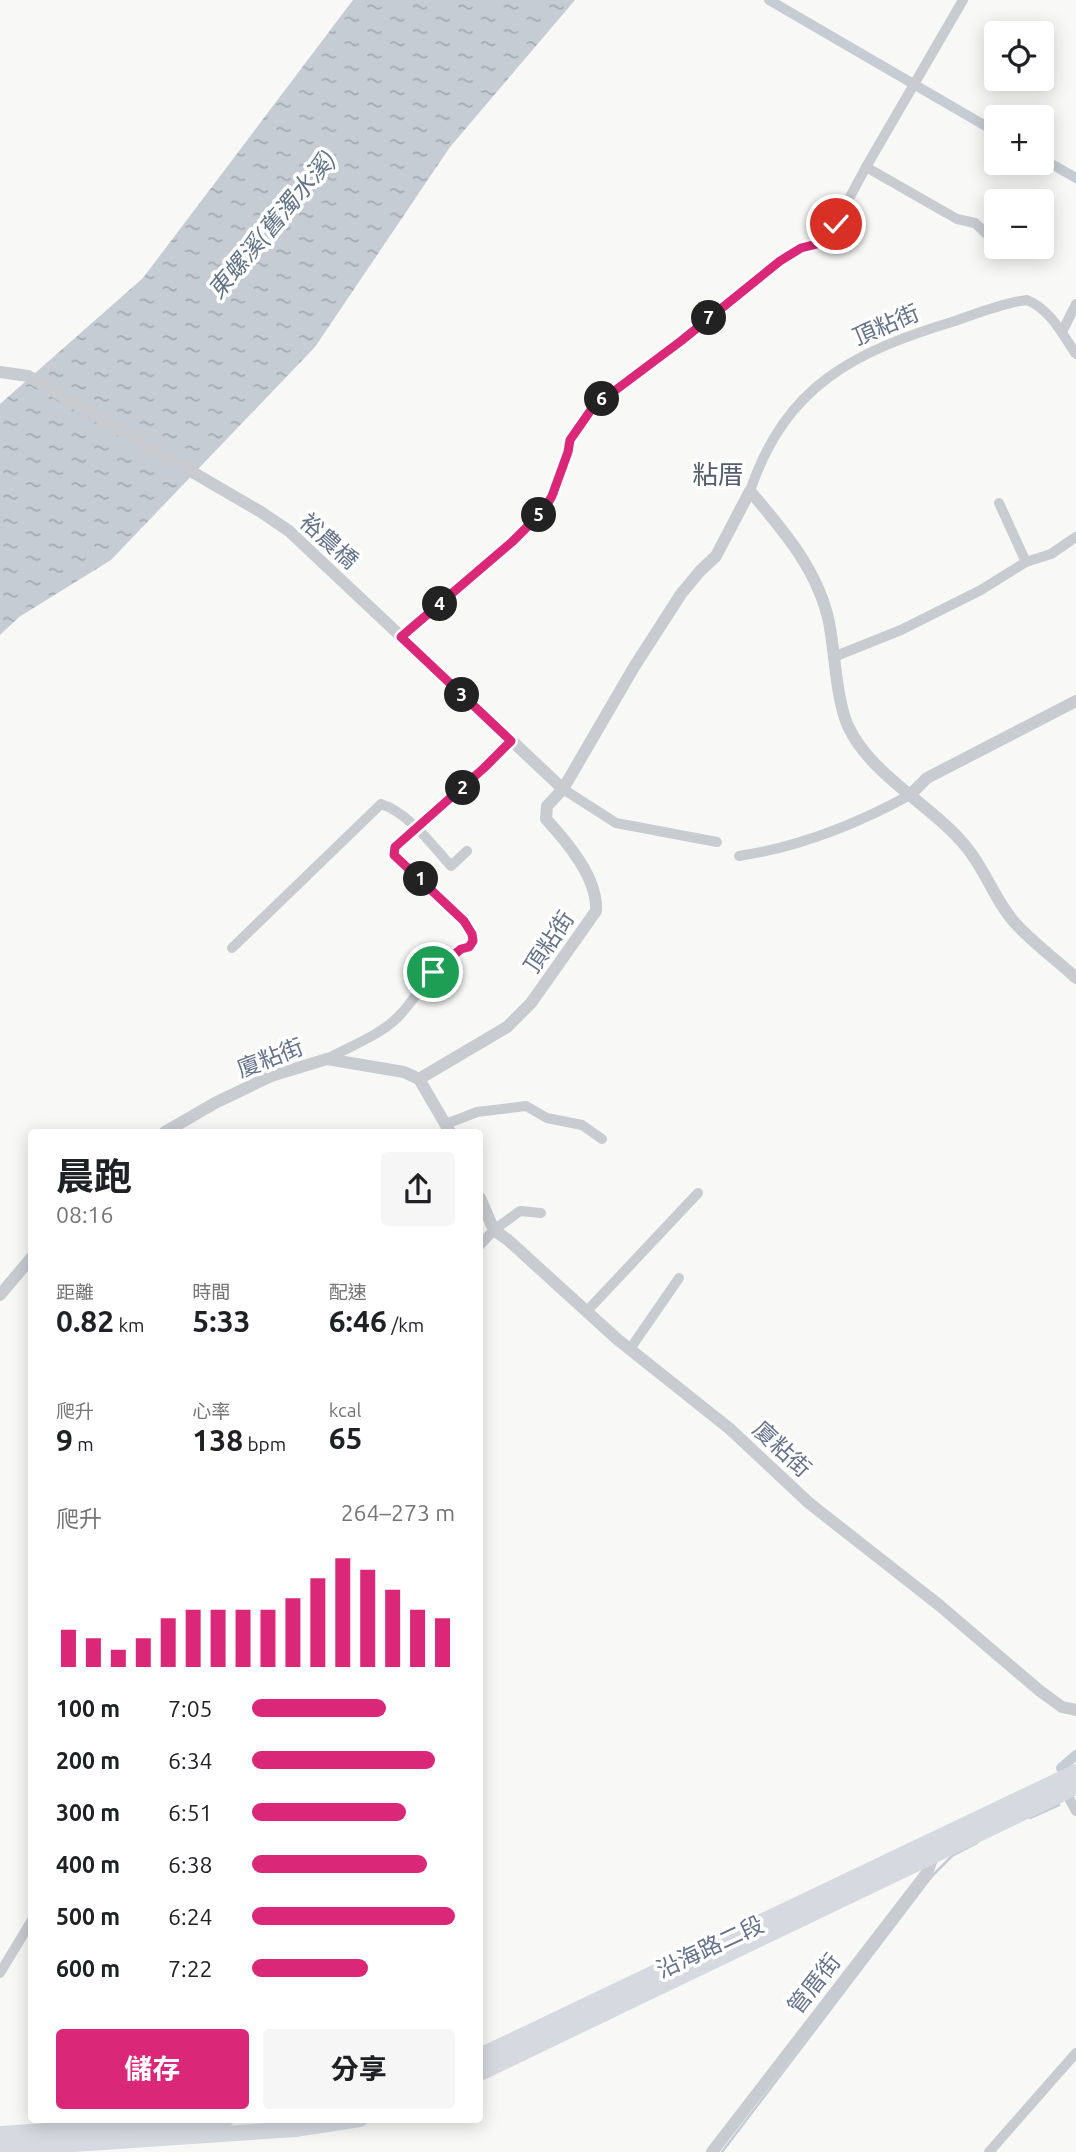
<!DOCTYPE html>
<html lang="zh-TW">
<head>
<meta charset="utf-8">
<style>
  body { margin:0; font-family:Ubuntu,"Noto Sans TC",sans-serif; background:#f6f6f6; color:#202124; height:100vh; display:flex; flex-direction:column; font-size:26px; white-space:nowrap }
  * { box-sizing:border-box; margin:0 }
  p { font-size:23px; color:#757577 }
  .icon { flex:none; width:38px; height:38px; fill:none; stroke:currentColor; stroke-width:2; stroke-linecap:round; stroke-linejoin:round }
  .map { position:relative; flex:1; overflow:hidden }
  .panel { position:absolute; left:28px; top:1129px; width:455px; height:994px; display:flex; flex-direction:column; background:#fff; border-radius:7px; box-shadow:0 4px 18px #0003 }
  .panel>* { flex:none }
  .tools { position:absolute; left:984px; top:21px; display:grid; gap:14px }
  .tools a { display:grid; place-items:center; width:70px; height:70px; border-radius:7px; background:#fff; box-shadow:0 4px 18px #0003; font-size:35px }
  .pin { position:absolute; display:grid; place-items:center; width:60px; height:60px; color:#fff; margin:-30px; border:4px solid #fff; border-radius:50%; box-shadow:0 2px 7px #0007 }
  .km { position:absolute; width:35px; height:35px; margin:-18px; border-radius:50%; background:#222; color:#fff; font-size:19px; line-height:35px; text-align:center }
  .round { display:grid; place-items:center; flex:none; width:74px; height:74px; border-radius:7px; background:#f6f6f6 }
  .summary { display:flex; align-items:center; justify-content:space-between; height:119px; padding:0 28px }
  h1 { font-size:38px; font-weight:700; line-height:52px }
  .metrics { display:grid; grid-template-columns:repeat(3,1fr); gap:10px; height:119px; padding:7px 28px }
  .metrics div { display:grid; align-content:center }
  .metrics b { font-size:30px; font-weight:700 }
  .metrics small { font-size:19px; font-weight:400 }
  .metrics p { font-size:19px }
  .chart { height:196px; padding:14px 28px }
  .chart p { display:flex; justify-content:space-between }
  .chart svg { width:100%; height:126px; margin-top:7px; stroke:#db2777; stroke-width:6 }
  .primary-button { display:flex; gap:14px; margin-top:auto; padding:14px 28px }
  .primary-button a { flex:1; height:80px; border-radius:7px; background:#db2777; color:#fff; font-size:28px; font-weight:700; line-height:80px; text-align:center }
  .primary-button a+a { background:#f6f6f6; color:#202124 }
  ul { padding:0 28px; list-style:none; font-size:23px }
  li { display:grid; grid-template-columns:112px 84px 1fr; align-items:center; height:52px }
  li i { height:18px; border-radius:9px; background:#db2777 }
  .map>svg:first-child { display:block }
</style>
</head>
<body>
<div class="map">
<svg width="1076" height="2152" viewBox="0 0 1076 2152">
  <defs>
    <pattern id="water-ripples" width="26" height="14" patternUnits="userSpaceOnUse" patternTransform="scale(1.75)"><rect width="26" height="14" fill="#c5ccd4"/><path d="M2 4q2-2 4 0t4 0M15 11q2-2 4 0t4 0" fill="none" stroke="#a4aab2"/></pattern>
  </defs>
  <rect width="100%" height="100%" fill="#f8f9f6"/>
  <path fill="url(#water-ripples)" d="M353 0H575L450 147 315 347 111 560 19 617 0 635V404L143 278Z"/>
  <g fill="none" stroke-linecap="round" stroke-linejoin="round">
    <g stroke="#c5ccd4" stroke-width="2.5">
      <path d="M1030 1818 1059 1805V1801"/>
      <path d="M722 2152 932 1876 952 1856 977 1843"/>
    </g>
    <g stroke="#c5ccd4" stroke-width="10">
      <path d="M769 0 996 132"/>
      <path d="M1041 158 1076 178"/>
      <path d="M1061 1768 1076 1755"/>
    </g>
    <g stroke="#c8cbd0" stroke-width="10">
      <path d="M866 167 957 219 975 223 989 236 996 230"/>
      <path d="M1062 332 1076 304"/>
      <path d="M750 491C786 385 853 352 955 321 975 314 1006 302 1027 300 1051 310 1062 334 1076 354"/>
      <path d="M999 503 1026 562"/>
      <path d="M402 637 513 541 544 510 552 496 568 451 570 440 593 407 681 341 780 261 801 249 833 240 831 232 866 167 963 0"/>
      <path d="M836 656 901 630 981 590 1026 562 1051 554 1076 537"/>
      <path d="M563 789 616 823 717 842"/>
      <path d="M739 856C799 847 857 824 910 795"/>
      <path d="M232 948 381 804C409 813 432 845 451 866L467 851"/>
      <path d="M327 1059C349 1047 378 1036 397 1018 419 997 437 954 469 947L473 941 472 934 464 921 394 855 395 847 484 768 511 741"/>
      <path d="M446 1124 477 1112 526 1106 547 1118 582 1125 602 1139"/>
      <path d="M480 1245 494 1230 520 1211 541 1213"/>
      <path d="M587 1311 698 1193"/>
      <path d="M630 1349 679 1278"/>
      <path d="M1063 1787 1076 1811"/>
      <path d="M0 1973 32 1920"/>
      <path d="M989 2152 1076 2053"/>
    </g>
    <g stroke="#c8cbd0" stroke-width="12">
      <path d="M0 372 28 376 261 512 289 531 563 789"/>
      <path d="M910 795 927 778 1076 701"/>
      <path d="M419 1079 507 1027 531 1003 596 911C598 878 567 842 546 819L547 806 563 789 634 667 681 594 700 571 716 556 750 491C783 530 818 570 829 622 835 653 836 699 848 726 870 775 935 807 967 848 986 871 996 903 1016 924 1034 944 1057 960 1076 978"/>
      <path d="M165 1132 215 1103 271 1076 327 1059 404 1072 419 1079 450 1132"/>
      <path d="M480 1198 494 1230 508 1240 617 1339 730 1429 809 1503 939 1605 1040 1691 1062 1707 1076 1710"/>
      <path d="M0 1295 32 1257"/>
      <path d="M712 2152 927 1873 935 1851"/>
    </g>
    <g stroke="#d6dae0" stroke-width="16">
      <path d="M480 2056 1076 1772"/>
      <path d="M480 2073 1076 1787"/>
      <path d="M0 2134 226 2119"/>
      <path d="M0 2149 295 2129 360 2119"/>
    </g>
  </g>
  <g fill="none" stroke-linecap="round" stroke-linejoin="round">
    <g stroke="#fff" stroke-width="14">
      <path id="route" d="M433 972 461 949 469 947 473 941 472 934 464 921 394 855 395 847 484 768 511 741 401 637 513 541 544 510 552 496 568 452 570 440 593 407 681 341 780 261 801 248 833 240 831 232 836 224"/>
    </g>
    <use href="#route" stroke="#db2777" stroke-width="9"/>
  </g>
  <g text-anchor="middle" stroke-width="7" stroke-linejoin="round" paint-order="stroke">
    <g font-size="23" fill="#65728a" stroke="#fff">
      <text transform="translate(886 325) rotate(-23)" y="8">頂粘街</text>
      <text transform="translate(329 541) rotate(42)" y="8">裕農橋</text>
      <text transform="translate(549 942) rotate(-56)" y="8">頂粘街</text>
      <text transform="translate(270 1058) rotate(-21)" y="8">廈粘街</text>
      <text transform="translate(782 1449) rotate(43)" y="8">廈粘街</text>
      <text transform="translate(710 1947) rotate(-25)" y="8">沿海路二段</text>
      <text transform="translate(814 1984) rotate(-52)" y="8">管厝街</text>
    </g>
    <g font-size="24" font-style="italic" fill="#617385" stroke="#fff">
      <text transform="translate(272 225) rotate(-50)" y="8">東螺溪(舊濁水溪)</text>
    </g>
    <g font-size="26" fill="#545d6e" stroke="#fff">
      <text x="718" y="484">粘厝</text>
    </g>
  </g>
</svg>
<div class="tools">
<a><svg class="icon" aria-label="locate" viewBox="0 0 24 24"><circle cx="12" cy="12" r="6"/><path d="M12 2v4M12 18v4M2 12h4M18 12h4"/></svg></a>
<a>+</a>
<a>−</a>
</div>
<div class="pin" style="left:433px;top:972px;background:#1e9e55"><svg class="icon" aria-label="arrive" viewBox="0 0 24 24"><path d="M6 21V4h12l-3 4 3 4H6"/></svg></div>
<div class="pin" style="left:836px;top:224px;background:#d93025"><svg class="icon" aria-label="check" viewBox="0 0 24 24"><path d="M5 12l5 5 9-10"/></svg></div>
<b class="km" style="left:421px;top:879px">1</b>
<b class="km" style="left:463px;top:788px">2</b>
<b class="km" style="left:462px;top:695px">3</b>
<b class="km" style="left:440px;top:604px">4</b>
<b class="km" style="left:539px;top:515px">5</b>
<b class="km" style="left:602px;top:399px">6</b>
<b class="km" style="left:709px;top:318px">7</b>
<section class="panel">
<div class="summary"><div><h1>晨跑</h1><p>08:16</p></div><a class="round"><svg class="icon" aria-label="share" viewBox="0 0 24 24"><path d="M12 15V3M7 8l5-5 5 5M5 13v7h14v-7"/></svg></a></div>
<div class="metrics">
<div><p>距離</p><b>0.82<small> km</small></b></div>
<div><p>時間</p><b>5:33</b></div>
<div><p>配速</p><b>6:46<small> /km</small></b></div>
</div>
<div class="metrics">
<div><p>爬升</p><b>9<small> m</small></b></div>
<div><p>心率</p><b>138<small> bpm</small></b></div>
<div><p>kcal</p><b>65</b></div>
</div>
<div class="chart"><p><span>爬升</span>264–273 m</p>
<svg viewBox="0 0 160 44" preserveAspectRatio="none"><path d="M5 44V31M15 44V34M25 44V38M35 44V34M45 44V27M55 44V24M65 44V24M75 44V24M85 44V24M95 44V20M105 44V13M115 44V6M125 44V10M135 44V17M145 44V24M155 44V27"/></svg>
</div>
<ul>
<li><b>100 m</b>7:05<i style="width:66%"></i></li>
<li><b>200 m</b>6:34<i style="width:90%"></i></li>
<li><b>300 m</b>6:51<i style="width:76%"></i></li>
<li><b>400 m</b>6:38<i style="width:86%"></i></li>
<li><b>500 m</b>6:24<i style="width:100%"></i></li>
<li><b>600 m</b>7:22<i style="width:57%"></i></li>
</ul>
<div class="primary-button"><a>儲存</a><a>分享</a></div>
</section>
</div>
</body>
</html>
